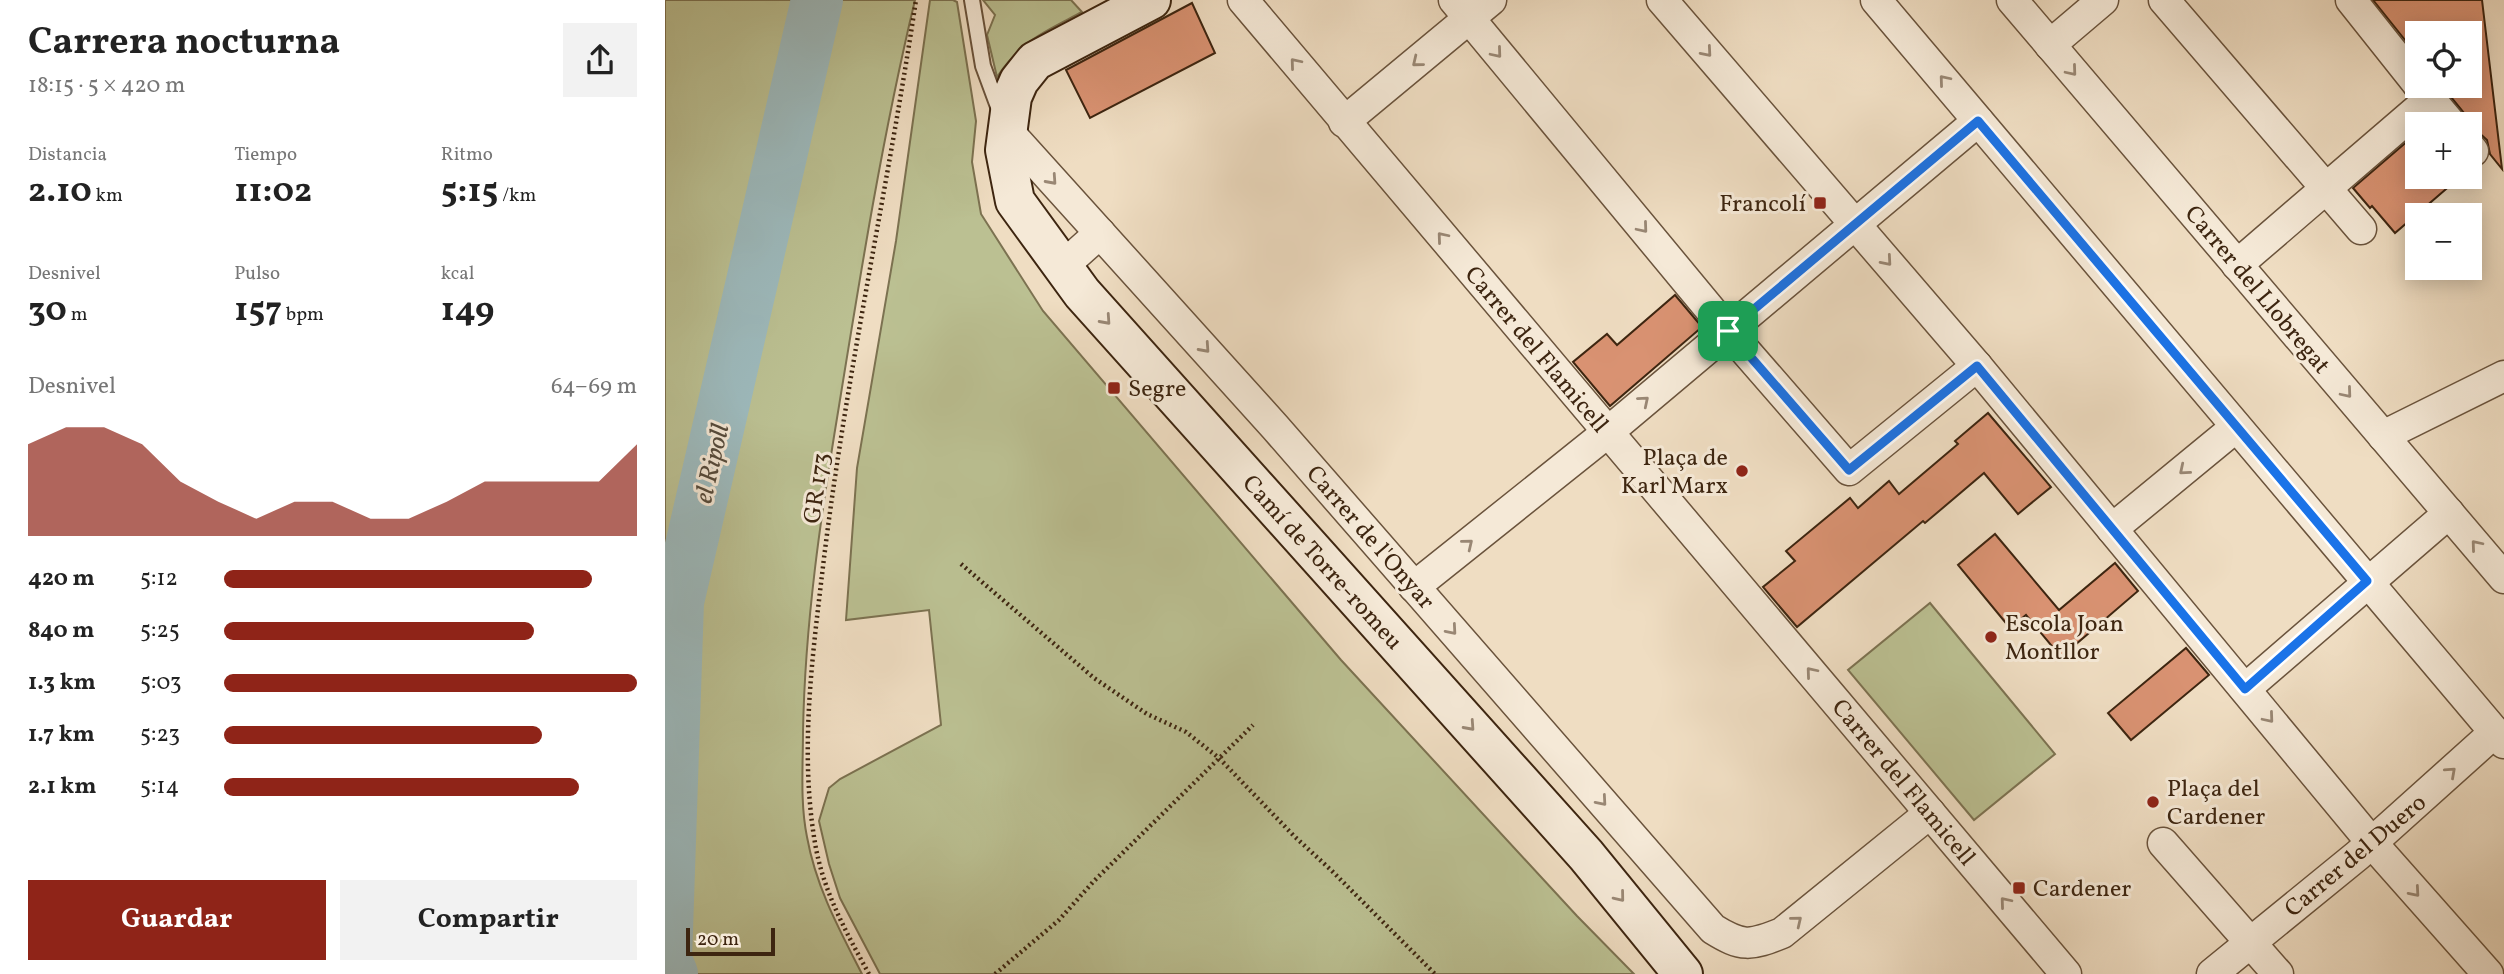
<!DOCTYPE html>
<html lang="es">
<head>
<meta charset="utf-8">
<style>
  body { margin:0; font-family:Vollkorn,serif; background:#f2f2f2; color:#222; height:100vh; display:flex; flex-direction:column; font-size:26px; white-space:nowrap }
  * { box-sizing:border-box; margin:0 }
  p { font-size:23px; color:#767676 }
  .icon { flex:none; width:38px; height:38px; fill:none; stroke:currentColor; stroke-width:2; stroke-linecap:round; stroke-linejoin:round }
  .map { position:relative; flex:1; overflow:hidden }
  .side { display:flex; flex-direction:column; background:#fff; width:665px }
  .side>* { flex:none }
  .fabs { position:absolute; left:1740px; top:21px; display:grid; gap:14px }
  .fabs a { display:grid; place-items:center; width:77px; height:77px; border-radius:0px; background:#fff; box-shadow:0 4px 18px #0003; font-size:35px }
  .scale { position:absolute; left:21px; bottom:18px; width:89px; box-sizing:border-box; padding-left:7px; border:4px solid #3d2510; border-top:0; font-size:19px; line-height:24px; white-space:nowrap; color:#3d2510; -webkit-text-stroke:5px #f5e9d7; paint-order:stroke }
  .pin { position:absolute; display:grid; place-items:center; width:60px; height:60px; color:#fff; margin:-30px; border-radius:14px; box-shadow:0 4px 10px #0006 }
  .round { display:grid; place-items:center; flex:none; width:74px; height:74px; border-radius:0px; background:#f2f2f2 }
  .head { display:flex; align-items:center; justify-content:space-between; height:119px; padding:0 28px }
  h1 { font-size:38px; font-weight:700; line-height:52px }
  .stats { display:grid; grid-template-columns:repeat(3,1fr); gap:10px; height:119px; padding:7px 28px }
  .stats div { display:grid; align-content:center }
  .stats b { font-size:35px; font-weight:700 }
  .stats small { font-size:19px; font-weight:400 }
  .stats p { font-size:19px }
  .chart { height:196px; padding:14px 28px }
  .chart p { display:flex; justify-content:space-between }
  .chart svg { width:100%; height:126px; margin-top:7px; fill:#8f2418; opacity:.7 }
  .button { display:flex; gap:14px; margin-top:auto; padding:14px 28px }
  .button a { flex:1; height:80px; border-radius:0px; background:#8f2418; color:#fff; font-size:28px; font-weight:700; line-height:80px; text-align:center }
  .button a+a { background:#f2f2f2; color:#222 }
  ul { padding:0 28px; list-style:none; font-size:23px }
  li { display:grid; grid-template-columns:112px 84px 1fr; align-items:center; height:52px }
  li i { height:18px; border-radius:9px; background:#8f2418 }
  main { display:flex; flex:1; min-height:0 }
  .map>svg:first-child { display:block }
</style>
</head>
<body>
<main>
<section class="side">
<div class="head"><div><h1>Carrera nocturna</h1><p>18:15 · 5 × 420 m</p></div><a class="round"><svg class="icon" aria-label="share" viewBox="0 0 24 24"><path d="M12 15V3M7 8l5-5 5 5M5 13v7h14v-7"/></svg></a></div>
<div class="stats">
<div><p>Distancia</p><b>2.10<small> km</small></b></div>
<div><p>Tiempo</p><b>11:02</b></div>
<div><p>Ritmo</p><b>5:15<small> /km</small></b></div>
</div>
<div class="stats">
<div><p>Desnivel</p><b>30<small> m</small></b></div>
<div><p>Pulso</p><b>157<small> bpm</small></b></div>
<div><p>kcal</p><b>149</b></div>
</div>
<div class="chart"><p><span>Desnivel</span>64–69 m</p>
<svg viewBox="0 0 160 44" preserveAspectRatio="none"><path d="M0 44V12L10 6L20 6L30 12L40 25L50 32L60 38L70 32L80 32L90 38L100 38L110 32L120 25L130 25L140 25L150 25L160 12V44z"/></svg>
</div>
<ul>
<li><b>420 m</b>5:12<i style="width:89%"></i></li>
<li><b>840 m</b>5:25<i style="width:75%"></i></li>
<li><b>1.3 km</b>5:03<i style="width:100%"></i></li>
<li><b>1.7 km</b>5:23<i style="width:77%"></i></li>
<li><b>2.1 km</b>5:14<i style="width:86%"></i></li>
</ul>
<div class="button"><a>Guardar</a><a>Compartir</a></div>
</section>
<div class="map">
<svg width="1839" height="974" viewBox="0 0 1839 974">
  <rect width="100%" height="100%" fill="#efddc2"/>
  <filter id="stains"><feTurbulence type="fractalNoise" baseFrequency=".00286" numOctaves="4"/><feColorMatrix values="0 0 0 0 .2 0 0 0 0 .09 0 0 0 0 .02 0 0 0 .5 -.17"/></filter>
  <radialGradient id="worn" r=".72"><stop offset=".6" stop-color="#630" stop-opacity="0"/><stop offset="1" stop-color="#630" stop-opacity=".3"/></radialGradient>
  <g fill="#bbc092" stroke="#7c7251" stroke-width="2">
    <path d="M0 0H250C218 134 196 270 174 406 156 514 140 622 138 732 138 766 135 803 142 837 151 887 174 929 197 974H0Z"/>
    <path d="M265 0H288L292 2 311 121 307 162 316 214 378 311 676 660 912 916 969 974H215L175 898 164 864 154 821 164 788 175 779 276 725 264 610 181 620 192 468 231 241Z"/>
    <path d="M318 0H406L417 12C379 32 357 40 332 77L322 35 330 15Z"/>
    <path d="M1265 603 1390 754 1309 820 1183 670Z"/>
  </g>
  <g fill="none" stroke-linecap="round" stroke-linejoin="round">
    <path stroke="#9dbabd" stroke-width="52" d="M7 974 1 960 13 602 152 0"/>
  </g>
  <g fill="#d99272" stroke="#3d2510" stroke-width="2">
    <path d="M1708 0H1817L1837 169 1825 154 1822 140 1811 130 1804 129 1799 113 1777 86H1804V33H1752V55Z"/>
    <path d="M527 3 550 53 425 118 401 70Z"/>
    <path d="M1752 133V177H1795L1730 233 1707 206 1705 208 1688 188Z"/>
    <path d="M1010 295 1037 327 945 406 908 362 942 334 952 345Z"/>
    <path d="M1323 413 1386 487 1353 514 1319 473 1260 523 1258 521 1132 627 1098 587 1130 561 1121 551 1185 498 1193 508 1224 481 1234 494 1293 444 1290 441Z"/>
    <path d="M1330 534 1394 610 1450 563 1473 591 1396 657 1361 615 1345 628 1293 565Z"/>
    <path d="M1521 648 1544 675 1466 740 1443 713Z"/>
  </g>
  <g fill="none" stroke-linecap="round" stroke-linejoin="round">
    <g stroke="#6a533c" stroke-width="18">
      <path id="lane" d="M307 0 318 66 335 112"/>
    </g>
    <g stroke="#6a533c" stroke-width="33">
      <g id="street">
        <path d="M578 0 1401 974"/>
        <path d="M789 0 1063 331 1184 470 1312 366"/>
        <path d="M997 0 1312 366 1707 843 1823 974"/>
        <path d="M1211 0 1839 743"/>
        <path d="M1347 0 1839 578"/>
        <path d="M1499 0 1696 229"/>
        <path d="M1686 0 1752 83"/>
        <path d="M1385 45 1438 0"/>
        <path d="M1754 86 1786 124"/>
        <path d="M679 122 826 0"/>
        <path d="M341 129 610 427 1048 929C1077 947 1085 946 1117 933L1265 813"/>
        <path d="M1804 146 1808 151"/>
        <path d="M1572 265 1765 99"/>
        <path d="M397 267 435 233"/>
        <path d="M1718 436 1839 376"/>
        <path d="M1447 529 1571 427"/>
        <path d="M749 587 943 432 1313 121"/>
        <path d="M1580 689 1784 513"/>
        <path d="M1498 843 1613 974"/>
        <path d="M1547 974 1693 855 1830 732"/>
      </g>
    </g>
    <g stroke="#3d2510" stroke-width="42">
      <path id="secondary" d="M486 0 370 61 354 81 347 97 340 150 350 201 417 293 921 855 1018 974"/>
    </g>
    <g stroke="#3d2510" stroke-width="4.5" stroke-dasharray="2 3.5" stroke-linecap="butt">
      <path d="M296 564 429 678 482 714 521 732 554 758 629 836 666 870 770 974"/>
      <path d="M204 974C181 932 158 891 150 843 134 749 148 652 159 558 182 371 223 187 251 0"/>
      <path d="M330 974 394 920 428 882 588 725"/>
    </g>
    <use href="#lane" stroke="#f5e9d7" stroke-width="14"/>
    <use href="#street" stroke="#f5e9d7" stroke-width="30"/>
    <use href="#secondary" stroke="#f5e9d7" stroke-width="38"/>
  </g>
  <defs><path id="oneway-chevron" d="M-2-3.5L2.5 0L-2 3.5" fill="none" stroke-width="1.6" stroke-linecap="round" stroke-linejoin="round" transform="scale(1.75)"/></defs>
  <g stroke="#998774">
    <use href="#oneway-chevron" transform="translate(1042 52) rotate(49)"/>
    <use href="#oneway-chevron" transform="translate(832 53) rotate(50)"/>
    <use href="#oneway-chevron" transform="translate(752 62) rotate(141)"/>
    <use href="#oneway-chevron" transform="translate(630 63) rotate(-130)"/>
    <use href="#oneway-chevron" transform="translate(1407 71) rotate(50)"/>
    <use href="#oneway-chevron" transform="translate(1279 80) rotate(-130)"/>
    <use href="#oneway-chevron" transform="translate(387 180) rotate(48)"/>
    <use href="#oneway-chevron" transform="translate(978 228) rotate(50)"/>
    <use href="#oneway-chevron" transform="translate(777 237) rotate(-130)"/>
    <use href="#oneway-chevron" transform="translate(1222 261) rotate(49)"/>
    <use href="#oneway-chevron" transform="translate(441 320) rotate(48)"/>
    <use href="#oneway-chevron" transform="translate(540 348) rotate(48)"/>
    <use href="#oneway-chevron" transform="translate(1682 393) rotate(50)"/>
    <use href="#oneway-chevron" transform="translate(979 401) rotate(-40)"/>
    <use href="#oneway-chevron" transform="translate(1519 470) rotate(140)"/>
    <use href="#oneway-chevron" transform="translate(803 544) rotate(-39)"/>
    <use href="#oneway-chevron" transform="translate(1811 545) rotate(-130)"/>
    <use href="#oneway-chevron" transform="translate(787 630) rotate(49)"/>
    <use href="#oneway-chevron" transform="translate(1146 672) rotate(-130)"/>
    <use href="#oneway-chevron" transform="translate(1604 718) rotate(50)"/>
    <use href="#oneway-chevron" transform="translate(805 726) rotate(48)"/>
    <use href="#oneway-chevron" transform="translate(1786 772) rotate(-42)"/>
    <use href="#oneway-chevron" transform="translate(937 801) rotate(49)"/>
    <use href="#oneway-chevron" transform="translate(1750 892) rotate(49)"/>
    <use href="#oneway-chevron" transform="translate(955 897) rotate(51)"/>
    <use href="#oneway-chevron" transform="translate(1340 902) rotate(-130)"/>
    <use href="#oneway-chevron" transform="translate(1132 921) rotate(-39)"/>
  </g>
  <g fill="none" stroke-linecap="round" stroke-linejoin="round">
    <g stroke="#fff" stroke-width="14">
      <path id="route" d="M1313 121 1702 581 1580 689 1312 366 1184 470 1063 331Z"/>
    </g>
    <use href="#route" stroke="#1a73e8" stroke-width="9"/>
  </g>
  <g fill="#8f2418" stroke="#f5e9d7" stroke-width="2.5">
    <rect x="1148" y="196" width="14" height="14" rx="3.5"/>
    <rect x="442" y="381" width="14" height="14" rx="3.5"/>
    <circle cx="1077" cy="471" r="7"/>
    <circle cx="1326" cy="637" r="7"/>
    <circle cx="1488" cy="802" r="7"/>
    <rect x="1347" y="881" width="14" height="14" rx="3.5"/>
  </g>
  <g text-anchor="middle" stroke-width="6" stroke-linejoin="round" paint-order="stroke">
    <g font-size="24" fill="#3d2510" stroke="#f5e9d7" text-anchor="start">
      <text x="1141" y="211" text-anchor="end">Francolí</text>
      <text x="463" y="396">Segre</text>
      <text x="1063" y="465" text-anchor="end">Plaça de<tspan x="1063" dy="28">Karl Marx</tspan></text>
      <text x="1340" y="631">Escola Joan<tspan x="1340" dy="28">Montllor</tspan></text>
      <text x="1502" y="796">Plaça del<tspan x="1502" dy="28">Cardener</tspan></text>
      <text x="1368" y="896">Cardener</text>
    </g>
    <g font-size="24" fill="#3d2510" stroke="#f5e9d7">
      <text transform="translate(1593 289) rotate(50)" y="8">Carrer del Llobregat</text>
      <text transform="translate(872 349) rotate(50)" y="8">Carrer del Flamicell</text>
      <text transform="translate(151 488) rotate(-82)" y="8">GR 173</text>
      <text transform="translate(706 537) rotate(49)" y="8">Carrer de l'Onyar</text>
      <text transform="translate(658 562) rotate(48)" y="8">Camí de Torre-romeu</text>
      <text transform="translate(1239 782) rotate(50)" y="8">Carrer del Flamicell</text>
      <text transform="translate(1690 855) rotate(-40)" y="8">Carrer del Duero</text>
    </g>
    <g font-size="26" font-style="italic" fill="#554a3b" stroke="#f5e9d7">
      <text transform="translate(46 463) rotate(-77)" y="9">el Ripoll</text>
    </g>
  </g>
  <rect width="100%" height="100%" filter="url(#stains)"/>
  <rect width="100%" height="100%" fill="url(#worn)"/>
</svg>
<div class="fabs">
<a><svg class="icon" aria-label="locate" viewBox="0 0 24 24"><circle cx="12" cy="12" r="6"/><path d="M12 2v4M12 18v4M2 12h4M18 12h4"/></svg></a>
<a>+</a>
<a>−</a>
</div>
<div class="scale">20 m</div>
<div class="pin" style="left:1063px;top:331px;background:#1e9e55"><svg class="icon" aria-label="arrive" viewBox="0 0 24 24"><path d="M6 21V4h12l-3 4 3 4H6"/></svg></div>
</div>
</main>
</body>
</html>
